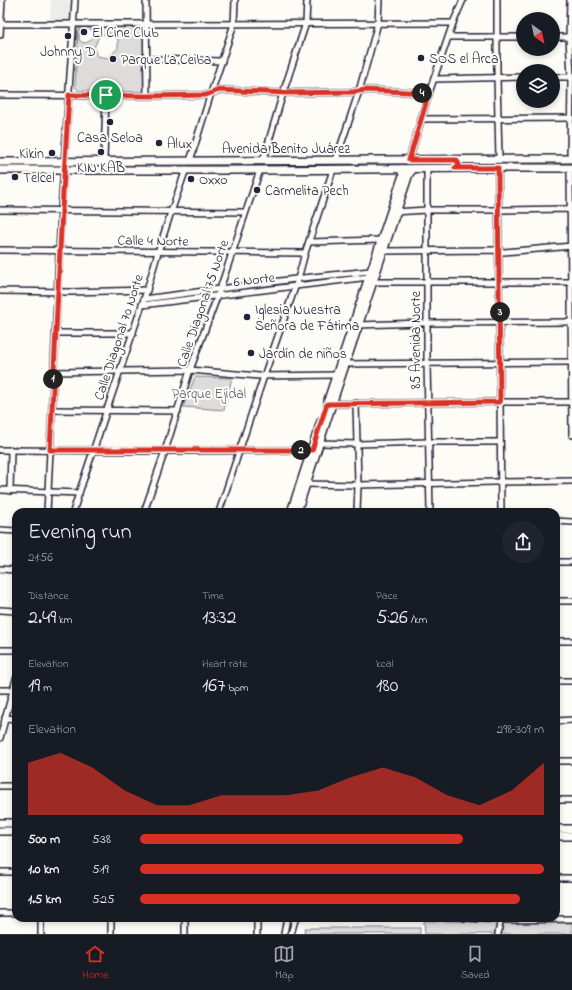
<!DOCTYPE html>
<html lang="en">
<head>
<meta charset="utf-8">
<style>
  body { margin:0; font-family:"Indie Flower",sans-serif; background:#20242c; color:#f1f3f6; height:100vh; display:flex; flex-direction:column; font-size:15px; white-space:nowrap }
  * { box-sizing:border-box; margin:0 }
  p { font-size:13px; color:#9ea1a6 }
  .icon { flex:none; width:22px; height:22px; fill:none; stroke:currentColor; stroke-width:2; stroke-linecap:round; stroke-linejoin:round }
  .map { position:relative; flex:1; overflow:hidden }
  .drawer { position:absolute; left:12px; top:508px; width:548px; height:414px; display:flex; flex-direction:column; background:#171b24; border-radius:12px; box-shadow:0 2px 6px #0003 }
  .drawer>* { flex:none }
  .needle { width:26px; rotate:147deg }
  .buttons { position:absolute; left:516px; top:12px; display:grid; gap:8px }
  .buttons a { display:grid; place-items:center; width:44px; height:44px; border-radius:50%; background:#171b24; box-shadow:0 2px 6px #0003; font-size:20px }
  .pin { position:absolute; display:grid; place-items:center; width:34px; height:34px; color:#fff; margin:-17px; border:2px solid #fff; border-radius:50%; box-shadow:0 1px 4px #0007 }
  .km { position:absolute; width:20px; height:20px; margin:-10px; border-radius:50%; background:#222; color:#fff; font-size:11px; line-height:20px; text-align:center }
  .round { display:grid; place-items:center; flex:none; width:42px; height:42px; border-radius:21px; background:#20242c }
  .overview { display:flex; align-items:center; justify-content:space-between; height:68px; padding:0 16px }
  h1 { font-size:22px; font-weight:600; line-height:30px }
  .figures { display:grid; grid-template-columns:repeat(3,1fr); gap:6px; height:68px; padding:4px 16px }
  .figures div { display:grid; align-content:center }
  .figures b { font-size:20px; font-weight:600 }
  .figures small { font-size:11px; font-weight:400 }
  .figures p { font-size:11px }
  .chart { height:112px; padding:8px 16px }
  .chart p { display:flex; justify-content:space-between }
  .chart svg { width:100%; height:72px; margin-top:4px; fill:#d93025; opacity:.7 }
  ul { padding:0 16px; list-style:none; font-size:13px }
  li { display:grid; grid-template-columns:64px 48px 1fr; align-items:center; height:30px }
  li i { height:10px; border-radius:5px; background:#d93025 }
  .tab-bar { display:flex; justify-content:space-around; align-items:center; height:56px; border-top:1px solid #363941; background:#171b24; font-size:11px; color:#9ea1a6 }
  .tab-bar a { display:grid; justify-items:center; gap:2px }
  .tab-bar .on { color:#d93025 }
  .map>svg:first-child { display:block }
</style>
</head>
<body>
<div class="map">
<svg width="572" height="934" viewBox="0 0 572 934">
  <rect width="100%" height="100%" fill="#fdfcf7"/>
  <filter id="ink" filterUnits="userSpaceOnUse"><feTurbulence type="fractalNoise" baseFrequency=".025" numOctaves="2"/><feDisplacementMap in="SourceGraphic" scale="8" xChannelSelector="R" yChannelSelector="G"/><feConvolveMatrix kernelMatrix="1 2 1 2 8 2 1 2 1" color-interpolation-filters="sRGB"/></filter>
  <g filter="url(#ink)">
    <g fill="#ecece9">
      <path d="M51 0H71V21H50Z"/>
      <path d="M494 174H503V206H509V214H503V278H510V286H503L504 318H511V326H504V357L511 358V366H503L504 398H542V405L504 406V478L541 477V485H504V512H497V486H489V478L497 477V446H489V437H496V405H488V398L496 397V366L488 365V358H496V327L488 326V318H495V286H486V278H495V254L392 255V247L494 246V213H489V207L495 206Z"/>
    </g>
    <g fill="#dddcdb" stroke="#807f8b" fill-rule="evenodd">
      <path d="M78 27H144V92L79 91 75 87ZM88 28 94 31C94 38 91 40 86 43L81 42 79 39 80 28ZM109 33 118 39V48L108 58 97 56 94 48 99 36Z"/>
      <path d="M477 162H572V165H476L475 164Z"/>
      <path d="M214 163 215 166H213L69 167H68V165L70 164Z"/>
      <path d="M344 163 345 165 343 166 238 167 236 166 237 164Z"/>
      <path d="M360 163H456L457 164 456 166H359L358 165Z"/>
      <path d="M195 377 232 378 224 410 183 407Z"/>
      <path d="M424 921 572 923V934H425Z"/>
      <path d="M305 928H420V934H304Z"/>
    </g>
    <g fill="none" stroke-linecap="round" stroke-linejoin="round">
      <g stroke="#22223b" stroke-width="8">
        <g id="minor">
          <path d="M146 0 147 96"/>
          <path d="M497 0V77L499 159"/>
          <path d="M570 0 569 37 571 77 570 159"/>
          <path d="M0 24H147L453 23"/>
          <path d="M0 35 2 0"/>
          <path d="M449 37H523"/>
          <path d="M553 37H571"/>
          <path d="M147 59 222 61"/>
          <path d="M553 77H572"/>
          <path d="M434 79 523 77"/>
          <path d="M0 95 147 96 207 95 219 90 280 93 353 92 365 90 429 93"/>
          <path d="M421 119 572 118"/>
          <path d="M336 160 359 91 378 23 379 0"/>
          <path d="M409 160 429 93 453 23 463 0"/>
          <path d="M104 161 106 95"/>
          <path d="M190 161 211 93 234 24 235 0"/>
          <path d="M263 161 283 93 306 23 307 0"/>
          <path d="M427 168V363L430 512"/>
          <path d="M498 168 501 512"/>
          <path d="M570 168 572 435"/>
          <path d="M0 210 245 212"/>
          <path d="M394 212 427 210H504L564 209 572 210"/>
          <path d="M309 242 381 240"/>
          <path d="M0 250 305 253"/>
          <path d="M383 251 494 250 504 252 572 246"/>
          <path d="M373 282H572"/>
          <path d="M0 291 71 292 147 290"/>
          <path d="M144 299 303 278 370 271"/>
          <path d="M142 305 369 277"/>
          <path d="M357 325 423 323 572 322"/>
          <path d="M56 333H133"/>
          <path d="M343 364 572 362"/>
          <path d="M54 372 190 370 259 376 337 375"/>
          <path d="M356 403 358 485 357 512"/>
          <path d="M327 404 496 402H572"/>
          <path d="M52 410 178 411"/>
          <path d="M319 443 357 444 428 442H500"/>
          <path d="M0 450 169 451 312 450"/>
          <path d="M304 484 358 485 496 482 572 481"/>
          <path d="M0 490 79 493"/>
          <path d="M10 491 11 450"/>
          <path d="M47 512 52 410 61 210 75 0"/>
          <path d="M73 512 79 493 147 290 158 252 171 212 186 169"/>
          <path d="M144 512 165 451 190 370 220 289 260 170"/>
          <path d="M219 512 264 376 298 279 305 253 331 176 333 169"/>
          <path d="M556 521 572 522"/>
          <path d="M0 530 16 531"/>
          <path d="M556 562H572"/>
          <path d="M0 569 16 570"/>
          <path d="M556 601H572"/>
          <path d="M0 610 16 611"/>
          <path d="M556 641H572"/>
          <path d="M0 650H16"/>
          <path d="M556 681H572"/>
          <path d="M0 690H13"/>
          <path d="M5 718 16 719"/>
          <path d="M556 721 572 720"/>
          <path d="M0 738 16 679"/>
          <path d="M556 761H572"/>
          <path d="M0 786H16"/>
          <path d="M556 800H572"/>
          <path d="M0 872H16"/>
          <path d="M556 878H572"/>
          <path d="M0 913H16"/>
          <path d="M185 918V934"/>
          <path d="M257 918V934"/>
          <path d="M465 918 502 920 572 919"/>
          <path d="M41 934V918"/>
          <path d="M111 934V918"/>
          <path d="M284 934 287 918"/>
          <path d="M291 934 295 920 297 918"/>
          <path d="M498 934 500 923 502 918"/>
        </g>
      </g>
      <g stroke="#22223b" stroke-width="10">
        <g id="major">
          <path d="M0 162 572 159"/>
          <path d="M0 170H260L477 168H572"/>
          <path d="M328 400 403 175 401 169"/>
          <path d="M291 512 321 421"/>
          <path d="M297 512 332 404 409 174 413 169"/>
          <path d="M0 823H16"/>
          <path d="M556 829H572"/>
          <path d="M0 831H16"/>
          <path d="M556 836H572"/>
        </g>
      </g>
      <use href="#minor" stroke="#fdfcf7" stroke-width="5"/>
      <use href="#major" stroke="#fdfcf7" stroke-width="7"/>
    </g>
  </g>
  <g fill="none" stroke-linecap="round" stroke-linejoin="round" filter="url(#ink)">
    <g stroke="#fff" stroke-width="8">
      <path id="route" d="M219 90 286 93 353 92 365 90 429 93 409 160H457L459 165 455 168H498L500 402 327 404 312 450H50L62 210 64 176 69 95 147 96 206 95Z"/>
    </g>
    <use href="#route" stroke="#d93025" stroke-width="5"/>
  </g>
  <g fill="#22223b" stroke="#fdfcf7" stroke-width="1.5">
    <circle cx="84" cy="32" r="4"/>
    <circle cx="68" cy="36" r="4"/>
    <circle cx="421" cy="58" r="4"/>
    <circle cx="113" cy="59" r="4"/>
    <circle cx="110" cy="122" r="4"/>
    <circle cx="159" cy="143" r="4"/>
    <circle cx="101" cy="152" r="4"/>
    <circle cx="52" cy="153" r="4"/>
    <circle cx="15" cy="177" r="4"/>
    <circle cx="191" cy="179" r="4"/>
    <circle cx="257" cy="190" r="4"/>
    <circle cx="247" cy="317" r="4"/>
    <circle cx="251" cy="353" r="4"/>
  </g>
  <g text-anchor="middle" stroke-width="4" stroke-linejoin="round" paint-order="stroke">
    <g font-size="14" fill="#22223b" stroke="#fdfcf7" text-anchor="start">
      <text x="92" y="37">El Cine Club</text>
      <text x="68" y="56" text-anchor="middle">Johnny D</text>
      <text x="429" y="63">SOS el Arca</text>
      <text x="121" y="64">Parque La Ceiba</text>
      <text x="110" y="142" text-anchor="middle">Casa Seloa</text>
      <text x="167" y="148">Alux</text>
      <text x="44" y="158" text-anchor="end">Kikin</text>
      <text x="101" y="172" text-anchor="middle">KIN KAB</text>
      <text x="23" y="182">Telcel</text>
      <text x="199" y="184">Oxxo</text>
      <text x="265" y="195">Carmelita Pech</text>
      <text x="255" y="314">Iglesia Nuestra<tspan x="255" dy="16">Señora de Fátima</tspan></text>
      <text x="259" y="358">Jardín de niños</text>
    </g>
    <g font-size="14" fill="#22223b" stroke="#fdfcf7">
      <text x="286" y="153">Avenida Benito Juárez</text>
      <text transform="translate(153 240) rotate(1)" y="5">Calle 4 Norte</text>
      <text transform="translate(254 279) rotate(-7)" y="5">6 Norte</text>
      <text transform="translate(202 303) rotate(-71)" y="5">Calle Diagonal 75 Norte</text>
      <text transform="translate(118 337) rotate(-72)" y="5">Calle Diagonal 70 Norte</text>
      <text transform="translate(415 340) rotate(-90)" y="5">85 Avenida Norte</text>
    </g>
    <g font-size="14" fill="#5a5a6b" stroke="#fdfcf7">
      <text x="209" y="398">Parque Ejidal</text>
    </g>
  </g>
</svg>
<div class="buttons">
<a><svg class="needle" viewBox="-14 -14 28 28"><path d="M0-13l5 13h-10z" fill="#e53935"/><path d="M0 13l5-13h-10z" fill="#9ea1a6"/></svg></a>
<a><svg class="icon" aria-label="layers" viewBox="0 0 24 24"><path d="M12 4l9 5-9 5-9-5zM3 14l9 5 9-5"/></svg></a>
</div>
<div class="pin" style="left:106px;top:95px;background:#1e9e55"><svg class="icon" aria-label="arrive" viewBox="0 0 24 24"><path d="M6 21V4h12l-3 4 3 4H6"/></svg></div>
<b class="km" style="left:53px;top:379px">1</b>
<b class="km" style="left:301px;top:450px">2</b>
<b class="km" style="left:500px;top:312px">3</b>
<b class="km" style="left:422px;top:93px">4</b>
<section class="drawer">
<div class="overview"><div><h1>Evening run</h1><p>21:56</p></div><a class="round"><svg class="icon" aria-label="share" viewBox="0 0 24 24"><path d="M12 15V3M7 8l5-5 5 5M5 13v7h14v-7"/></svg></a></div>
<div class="figures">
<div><p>Distance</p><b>2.49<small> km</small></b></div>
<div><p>Time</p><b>13:32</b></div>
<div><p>Pace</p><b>5:26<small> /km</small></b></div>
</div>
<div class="figures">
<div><p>Elevation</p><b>19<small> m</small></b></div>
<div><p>Heart rate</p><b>167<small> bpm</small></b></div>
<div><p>kcal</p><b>180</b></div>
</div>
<div class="chart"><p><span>Elevation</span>298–309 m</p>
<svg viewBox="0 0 160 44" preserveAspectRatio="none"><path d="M0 44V12L10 6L20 15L30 29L40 38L50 38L60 32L70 32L80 32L90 29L100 21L110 15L120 21L130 32L140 38L150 29L160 12V44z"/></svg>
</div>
<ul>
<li><b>500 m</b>5:38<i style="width:80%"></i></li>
<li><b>1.0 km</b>5:19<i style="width:100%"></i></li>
<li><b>1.5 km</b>5:25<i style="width:94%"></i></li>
</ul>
</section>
</div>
<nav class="tab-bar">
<a class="on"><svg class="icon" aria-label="home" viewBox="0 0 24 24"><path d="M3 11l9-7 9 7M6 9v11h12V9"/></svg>Home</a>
<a><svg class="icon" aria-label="map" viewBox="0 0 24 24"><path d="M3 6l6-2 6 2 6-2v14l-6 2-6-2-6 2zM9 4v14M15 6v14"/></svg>Map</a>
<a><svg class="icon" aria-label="saved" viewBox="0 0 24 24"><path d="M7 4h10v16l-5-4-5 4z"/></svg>Saved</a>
</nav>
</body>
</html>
